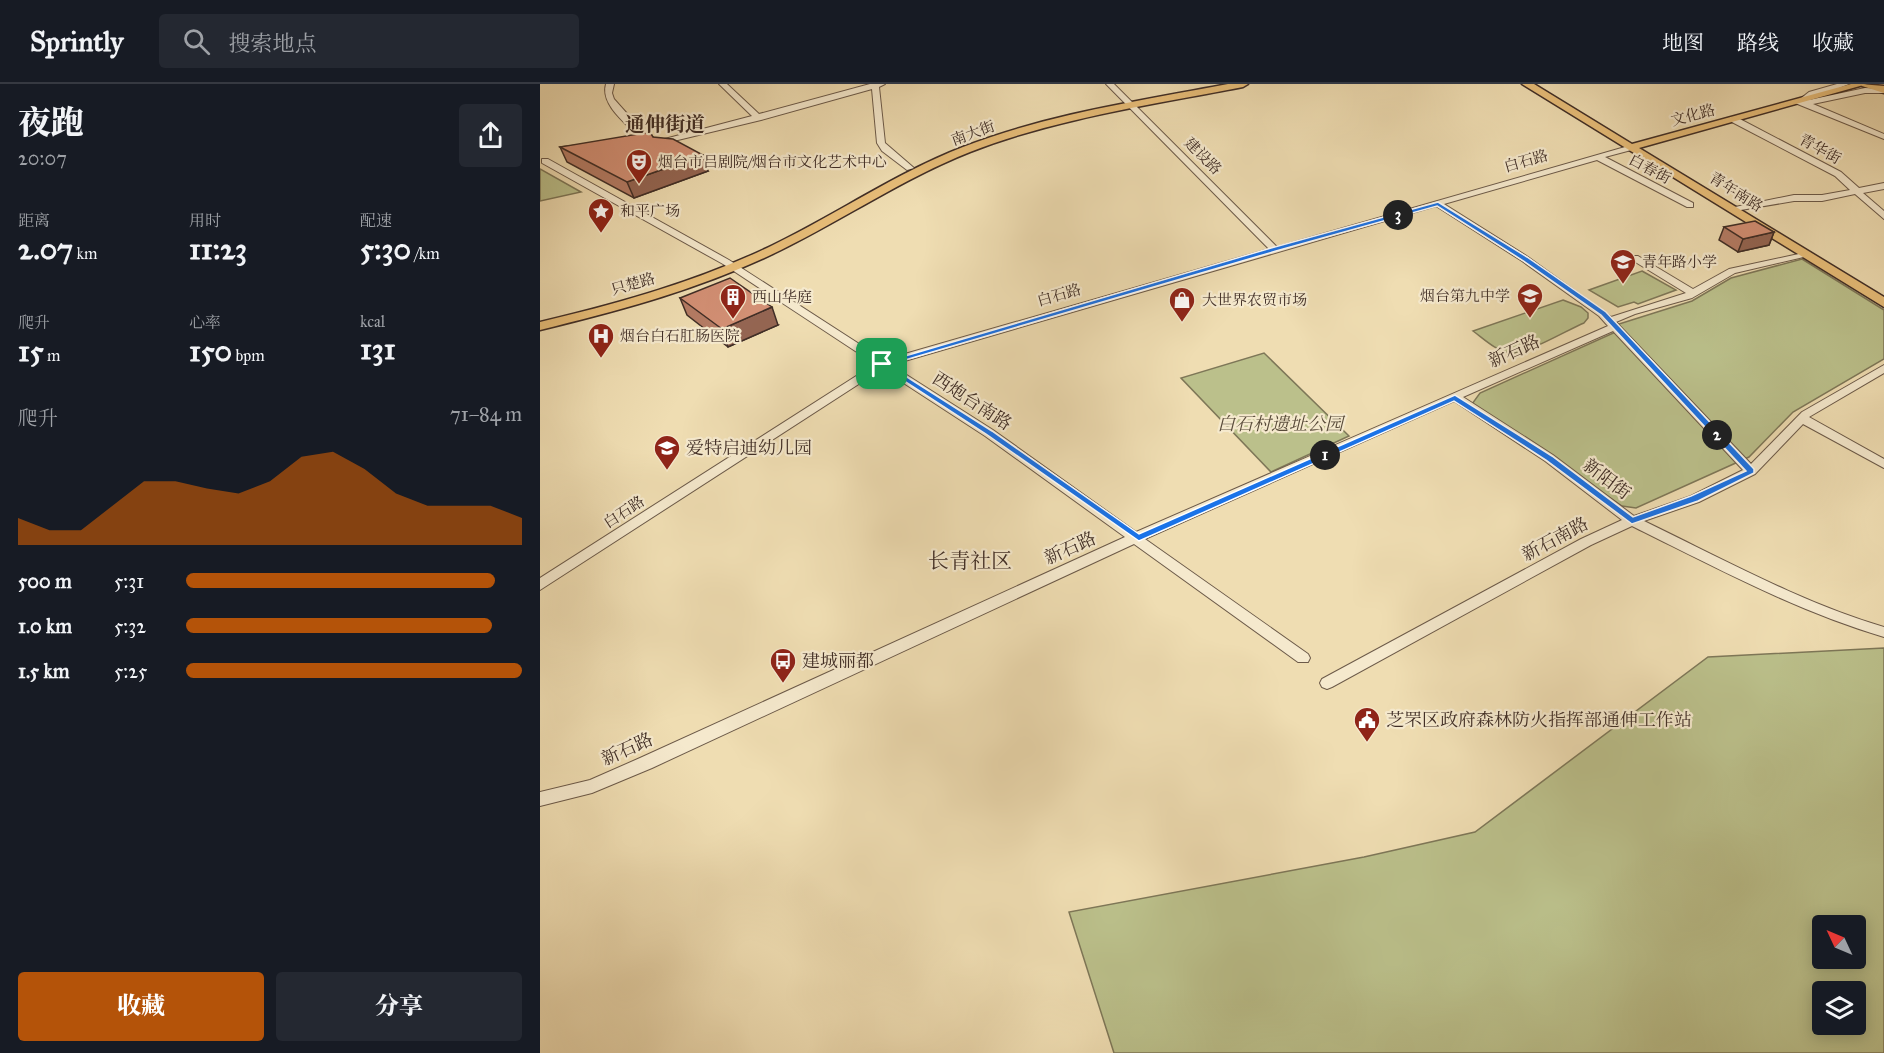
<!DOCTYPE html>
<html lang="zh">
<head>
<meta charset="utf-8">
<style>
  body { margin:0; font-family:"IM FELL Great Primer","Noto Serif SC",serif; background:#242831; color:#f1f3f6; height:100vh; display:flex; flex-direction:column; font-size:22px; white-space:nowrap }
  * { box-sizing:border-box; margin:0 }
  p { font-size:20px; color:#9ea1a6 }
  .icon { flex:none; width:33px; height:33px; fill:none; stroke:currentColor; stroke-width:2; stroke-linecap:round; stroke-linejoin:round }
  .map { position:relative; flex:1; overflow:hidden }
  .details { display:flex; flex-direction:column; background:#171b24; width:540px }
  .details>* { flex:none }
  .needle { width:39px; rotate:314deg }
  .tools { position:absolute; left:1272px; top:831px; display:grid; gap:12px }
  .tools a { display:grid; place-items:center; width:54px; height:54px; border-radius:6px; background:#171b24; box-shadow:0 3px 15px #0003; font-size:30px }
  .pin { position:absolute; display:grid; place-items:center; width:51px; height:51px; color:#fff; margin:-26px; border-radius:12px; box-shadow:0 3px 9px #0006 }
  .km { position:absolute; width:30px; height:30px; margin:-15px; border-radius:50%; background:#222; color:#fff; font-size:16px; line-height:30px; text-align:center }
  .round { display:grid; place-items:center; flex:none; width:63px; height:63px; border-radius:6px; background:#242831 }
  .head { display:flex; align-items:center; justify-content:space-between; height:102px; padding:0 18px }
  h1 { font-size:33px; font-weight:800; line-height:45px }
  .stats { display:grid; grid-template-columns:repeat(3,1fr); gap:9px; height:102px; padding:6px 18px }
  .stats div { display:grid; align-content:center }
  .stats b { font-size:30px; font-weight:800 }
  .stats small { font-size:16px; font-weight:400 }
  .stats p { font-size:16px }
  .chart { height:168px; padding:12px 18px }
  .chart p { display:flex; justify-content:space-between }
  .chart svg { width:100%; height:108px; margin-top:6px; fill:#b45309; opacity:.7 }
  .primary-button { display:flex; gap:12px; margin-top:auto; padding:12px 18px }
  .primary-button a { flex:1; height:69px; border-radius:6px; background:#b45309; color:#fff; font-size:24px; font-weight:800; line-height:69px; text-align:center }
  .primary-button a+a { background:#242831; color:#f1f3f6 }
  ul { padding:0 18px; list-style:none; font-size:20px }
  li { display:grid; grid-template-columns:96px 72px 1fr; align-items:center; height:45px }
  li i { height:15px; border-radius:8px; background:#b45309 }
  header { display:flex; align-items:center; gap:36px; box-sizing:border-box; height:84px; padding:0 30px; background:#171b24; border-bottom:2px solid #363941 }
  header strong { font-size:28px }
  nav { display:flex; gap:33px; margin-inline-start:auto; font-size:21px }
  .search { width:420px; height:54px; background:#242831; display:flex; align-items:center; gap:15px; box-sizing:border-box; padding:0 21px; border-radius:6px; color:#9ea1a6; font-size:22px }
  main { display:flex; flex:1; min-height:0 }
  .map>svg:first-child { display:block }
</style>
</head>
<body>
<header>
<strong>Sprintly</strong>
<div class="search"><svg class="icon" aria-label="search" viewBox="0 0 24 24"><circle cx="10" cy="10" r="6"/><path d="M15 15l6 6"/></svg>搜索地点</div>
<nav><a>地图</a><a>路线</a><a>收藏</a></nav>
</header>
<main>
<section class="details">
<div class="head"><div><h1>夜跑</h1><p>20:07</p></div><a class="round"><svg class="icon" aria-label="share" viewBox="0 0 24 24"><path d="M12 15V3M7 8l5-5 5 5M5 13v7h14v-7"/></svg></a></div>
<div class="stats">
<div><p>距离</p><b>2.07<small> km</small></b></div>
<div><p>用时</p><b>11:23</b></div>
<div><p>配速</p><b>5:30<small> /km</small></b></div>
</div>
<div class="stats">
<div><p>爬升</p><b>15<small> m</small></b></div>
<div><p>心率</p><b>150<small> bpm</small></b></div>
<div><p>kcal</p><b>131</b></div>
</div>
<div class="chart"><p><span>爬升</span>71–84 m</p>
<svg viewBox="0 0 160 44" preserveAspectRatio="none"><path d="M0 44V33L10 38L20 38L30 28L40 18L50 18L60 21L70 23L80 18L90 8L100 6L110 13L120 23L130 28L140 28L150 28L160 33V44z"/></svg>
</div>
<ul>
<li><b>500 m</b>5:31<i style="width:92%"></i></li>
<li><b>1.0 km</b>5:32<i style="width:91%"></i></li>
<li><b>1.5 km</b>5:25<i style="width:100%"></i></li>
</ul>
<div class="primary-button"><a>收藏</a><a>分享</a></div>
</section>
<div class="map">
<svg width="1344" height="969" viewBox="0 0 1344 969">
  <rect width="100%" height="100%" fill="#efddb2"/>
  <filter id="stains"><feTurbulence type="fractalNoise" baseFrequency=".00333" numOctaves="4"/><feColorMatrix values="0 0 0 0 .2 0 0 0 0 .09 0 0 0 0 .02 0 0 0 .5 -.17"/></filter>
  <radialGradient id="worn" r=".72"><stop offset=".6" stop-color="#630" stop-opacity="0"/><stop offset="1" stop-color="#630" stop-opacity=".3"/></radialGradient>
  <g fill="#bbc08b" stroke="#7e7758" stroke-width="1.5" fill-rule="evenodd">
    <path d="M0 85 41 108 0 117Z"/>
    <path d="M1262 175 1344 226V275L1253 328 1209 373 1096 424 1082 422 932 320 940 309 1080 246 1079 240 1152 217 1191 194Z"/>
    <path d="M1102 187 1136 206 1098 220 1094 218 1078 223 1049 206Z"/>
    <path d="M1023 216 1041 223 1048 229V234L1044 239C1027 246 986 271 970 269 956 267 944 255 933 247Z"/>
    <path d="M724 269 809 352 731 388 641 294Z"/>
    <path d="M1344 564V969H574L529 828 824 773 935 748 1168 573ZM1282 842H1316V874H1282ZM1282 908H1316V940H1282Z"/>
  </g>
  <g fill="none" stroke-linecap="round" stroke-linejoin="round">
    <g stroke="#6c5a49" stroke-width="2">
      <g id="minor">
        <path d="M66 0H74L72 9 74 15 115 61 114 63H108C95 45 59 24 66 0Z"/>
        <path d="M179 0H187L219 30 330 0H345L339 3 345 59 374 84 367 86 342 67 337 59 332 5 221 36 117 61V57L212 32Z"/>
        <path d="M566 0H574L737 163 1092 61H1095V65L1065 73 1153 119V123H1147L1057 76 904 120 988 173 1071 233 1146 209 1092 176V172H1098L1153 205 1189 185 1268 168V172L1195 189 1152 214 1095 230 1076 238 1211 380 1262 328 1344 281V289L1269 333 1344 375V384L1263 340 1215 390 1159 418 1104 437C1183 475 1260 518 1344 543V553C1256 527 1175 483 1092 442L1051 461 792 603 787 605 782 603 780 599 782 595 1041 455 1082 436 1005 377 914 317 605 455 768 570 770 574 768 578H758L594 460 112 684 52 709 0 722V708L50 696 100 674 585 453 445 352 342 285 0 506V494L335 280 183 180 2 79V75H8L189 176 344 276 729 165ZM896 122 982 177 1059 232 1068 242 596 448 453 346 351 281ZM1073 247 1203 386 1151 412 1094 432 1013 371 923 313Z"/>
        <path d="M1297 0H1309L1269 16 1325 4 1344 5V9H1325L1273 20 1344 50V55L1255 19 1269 8Z"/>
        <path d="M1190 33H1196L1301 88 1319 104 1344 99V105L1323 109 1344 127V135L1315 110 1282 117H1254L1195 127V123L1254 111H1282L1310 106 1295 92 1190 37Z"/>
      </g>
    </g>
    <g stroke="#402e26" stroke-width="3">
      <g id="major">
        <path d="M688 0H708L703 3C611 21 517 34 430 68 364 94 304 135 241 166 164 204 82 226 0 246V238C80 219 159 197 233 161 297 130 356 89 423 63 508 30 599 17 688 0Z"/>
        <path d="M982 0H994L1092 60 1311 0H1327L1099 64 1344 213V223Z"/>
      </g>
    </g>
    <g stroke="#402e26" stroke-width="3">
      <path id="highway" d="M1320 0 1344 2V9L1322 2Z"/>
    </g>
    <use href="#minor" fill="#f5e9cd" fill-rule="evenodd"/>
    <use href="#major" fill="#e8be79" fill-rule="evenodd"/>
    <use href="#highway" fill="#e8be79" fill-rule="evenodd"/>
  </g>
  <g fill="#b57c65" stroke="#402e26" stroke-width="1.5">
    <path d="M113 53 168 87 94 114 27 78 20 63Z"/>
    <path d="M1184 143 1234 148 1229 161 1198 168 1179 156Z"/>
    <path d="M140 214 238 241 188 263 147 231Z"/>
  </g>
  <g fill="#946552" stroke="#402e26" stroke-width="1.5">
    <path d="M163 71 168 87 94 114 87 98Z"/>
    <path d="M1234 148 1229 161 1198 168 1203 155Z"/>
    <path d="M232 223 238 241 188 263 182 245Z"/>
  </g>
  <g fill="#d39075" stroke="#402e26" stroke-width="1.5">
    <path d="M110 48 113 53 133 55 163 71 87 98 20 63Z"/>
    <path d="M1215 137 1234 148 1203 155 1184 143Z"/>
    <path d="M190 194 232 223 182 245 140 214Z"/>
  </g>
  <path fill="#1a73e8" stroke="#fff" stroke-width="1.5" fill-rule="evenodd" d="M898 118 987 173 1066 228 1214 385V389L1158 417 1092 440 1006 376 914 317 599 457 446 350 338 280 731 164ZM897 122 982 176 1061 231 1206 387 1151 412 1093 433 1012 372 915 311 599 450 452 347 348 281 736 167Z"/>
  <defs>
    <g id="theatre-pin" transform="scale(1.35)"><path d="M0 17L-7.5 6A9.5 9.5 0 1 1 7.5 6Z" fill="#8f2418" stroke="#f5e9cd"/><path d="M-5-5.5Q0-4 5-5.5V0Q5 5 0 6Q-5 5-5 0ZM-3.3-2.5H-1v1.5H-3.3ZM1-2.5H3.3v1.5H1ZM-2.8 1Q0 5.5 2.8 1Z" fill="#fff"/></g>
    <g id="sight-pin" transform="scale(1.35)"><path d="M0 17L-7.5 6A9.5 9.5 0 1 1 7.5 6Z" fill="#8f2418" stroke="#f5e9cd"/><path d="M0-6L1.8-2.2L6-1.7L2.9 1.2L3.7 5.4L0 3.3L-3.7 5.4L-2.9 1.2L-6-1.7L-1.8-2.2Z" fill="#fff"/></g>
    <g id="school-pin" transform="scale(1.35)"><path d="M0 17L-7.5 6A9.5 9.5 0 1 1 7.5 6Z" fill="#8f2418" stroke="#f5e9cd"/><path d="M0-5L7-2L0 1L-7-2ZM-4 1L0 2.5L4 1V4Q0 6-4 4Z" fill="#fff"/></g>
    <g id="building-pin" transform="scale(1.35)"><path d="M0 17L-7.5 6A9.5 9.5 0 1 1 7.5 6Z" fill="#8f2418" stroke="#f5e9cd"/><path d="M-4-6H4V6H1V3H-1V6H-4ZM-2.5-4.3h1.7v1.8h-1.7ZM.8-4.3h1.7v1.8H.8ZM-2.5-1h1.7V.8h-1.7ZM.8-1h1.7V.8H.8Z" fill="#fff"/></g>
    <g id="shop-pin" transform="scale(1.35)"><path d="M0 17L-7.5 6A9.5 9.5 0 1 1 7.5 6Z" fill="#8f2418" stroke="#f5e9cd"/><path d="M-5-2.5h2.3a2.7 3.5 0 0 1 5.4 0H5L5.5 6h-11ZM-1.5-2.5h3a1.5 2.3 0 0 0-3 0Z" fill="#fff"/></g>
    <g id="hospital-pin" transform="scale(1.35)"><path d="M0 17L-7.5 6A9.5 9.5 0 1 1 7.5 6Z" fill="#8f2418" stroke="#f5e9cd"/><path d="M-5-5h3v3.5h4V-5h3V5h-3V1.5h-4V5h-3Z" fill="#fff"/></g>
    <g id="bus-pin" transform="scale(1.35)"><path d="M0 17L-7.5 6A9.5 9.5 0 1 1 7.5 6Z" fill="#8f2418" stroke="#f5e9cd"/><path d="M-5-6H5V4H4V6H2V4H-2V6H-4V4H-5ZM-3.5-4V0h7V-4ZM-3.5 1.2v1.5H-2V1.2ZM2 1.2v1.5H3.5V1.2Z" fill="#fff"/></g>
    <g id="civic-pin" transform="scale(1.35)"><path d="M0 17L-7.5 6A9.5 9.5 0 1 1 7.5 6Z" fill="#8f2418" stroke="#f5e9cd"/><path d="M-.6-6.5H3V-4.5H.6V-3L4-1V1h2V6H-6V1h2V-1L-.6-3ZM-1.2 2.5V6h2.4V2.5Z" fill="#fff"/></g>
  </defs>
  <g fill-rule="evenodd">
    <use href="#theatre-pin" x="99" y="78"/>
    <use href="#sight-pin" x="61" y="127"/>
    <use href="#school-pin" x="1083" y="178"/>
    <use href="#school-pin" x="990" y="212"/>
    <use href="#building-pin" x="193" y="213"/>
    <use href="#shop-pin" x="642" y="216"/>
    <use href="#hospital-pin" x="61" y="252"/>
    <use href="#school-pin" x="127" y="364"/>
    <use href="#bus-pin" x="243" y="577"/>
    <use href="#civic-pin" x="827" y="636"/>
  </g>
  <g text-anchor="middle" stroke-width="4.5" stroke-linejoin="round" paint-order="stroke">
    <g font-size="15" fill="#402e26" stroke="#f5e9cd">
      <text transform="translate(1153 31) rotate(-15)" y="5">文化路</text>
      <text transform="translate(433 49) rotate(-20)" y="5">南大街</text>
      <text transform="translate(1280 65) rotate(29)" y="5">青华街</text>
      <text transform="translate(663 72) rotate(45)" y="5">建设路</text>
      <text transform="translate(986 77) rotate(-16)" y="5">白石路</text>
      <text transform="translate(1110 85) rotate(28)" y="5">白春街</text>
      <text transform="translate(1196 108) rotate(32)" y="5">青年南路</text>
      <text transform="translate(93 200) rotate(-16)" y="5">只楚路</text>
      <text transform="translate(519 211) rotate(-16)" y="5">白石路</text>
      <text transform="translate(84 428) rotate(-33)" y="5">白石路</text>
    </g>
    <g font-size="15" fill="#402e26" stroke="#f5e9cd" text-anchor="start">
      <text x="118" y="83">烟台市吕剧院/烟台市文化艺术中心</text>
      <text x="80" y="132">和平广场</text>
      <text x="1102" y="183">青年路小学</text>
      <text x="970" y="217" text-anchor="end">烟台第九中学</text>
      <text x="212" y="218">西山华庭</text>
      <text x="662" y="221">大世界农贸市场</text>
      <text x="80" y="257">烟台白石肛肠医院</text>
    </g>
    <g font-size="18" fill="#402e26" stroke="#f5e9cd">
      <text transform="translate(974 267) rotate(-24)" y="6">新石路</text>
      <text transform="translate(432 317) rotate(33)" y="6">西炮台南路</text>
      <text transform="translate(1067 395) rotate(37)" y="6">新阳街</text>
      <text transform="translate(1015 455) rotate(-28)" y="6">新石南路</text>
      <text transform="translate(530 464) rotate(-24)" y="6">新石路</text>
      <text transform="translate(87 665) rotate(-24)" y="6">新石路</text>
    </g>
    <g font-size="18" font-style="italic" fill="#594b3a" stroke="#f5e9cd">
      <text x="740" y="346">白石村遗址公园</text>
    </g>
    <g font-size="18" fill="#402e26" stroke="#f5e9cd" text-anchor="start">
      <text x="146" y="370">爱特启迪幼儿园</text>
      <text x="262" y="583">建城丽都</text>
      <text x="846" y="642">芝罘区政府森林防火指挥部通伸工作站</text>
    </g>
    <g font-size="20" font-weight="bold" fill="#402e26" stroke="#f5e9cd">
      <text x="125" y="47">通伸街道</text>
    </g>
    <g font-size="21" fill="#402e26" stroke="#f5e9cd">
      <text x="430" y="484">长青社区</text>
    </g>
  </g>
  <rect width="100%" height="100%" filter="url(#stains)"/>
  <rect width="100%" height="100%" fill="url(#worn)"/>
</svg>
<div class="tools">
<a><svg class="needle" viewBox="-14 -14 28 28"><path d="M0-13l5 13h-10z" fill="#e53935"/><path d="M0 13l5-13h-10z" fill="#9ea1a6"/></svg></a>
<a><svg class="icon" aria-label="layers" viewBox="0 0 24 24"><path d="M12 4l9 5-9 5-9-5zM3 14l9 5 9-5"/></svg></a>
</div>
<div class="pin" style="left:342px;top:280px;background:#1e9e55"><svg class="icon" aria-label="arrive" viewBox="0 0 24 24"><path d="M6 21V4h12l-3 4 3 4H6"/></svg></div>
<b class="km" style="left:785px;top:371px">1</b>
<b class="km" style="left:1177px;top:351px">2</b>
<b class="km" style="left:858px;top:131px">3</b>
</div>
</main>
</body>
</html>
